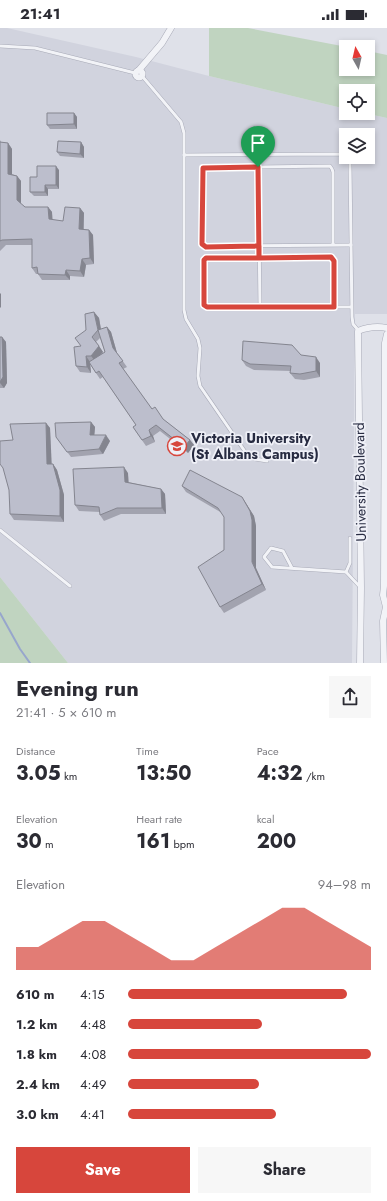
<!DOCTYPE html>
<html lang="en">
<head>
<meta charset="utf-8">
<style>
  body { margin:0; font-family:Jost,sans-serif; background:#f7f7f7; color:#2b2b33; height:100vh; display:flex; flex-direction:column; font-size:15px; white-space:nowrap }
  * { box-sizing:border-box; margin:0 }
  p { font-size:13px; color:#7c7c81 }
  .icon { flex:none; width:22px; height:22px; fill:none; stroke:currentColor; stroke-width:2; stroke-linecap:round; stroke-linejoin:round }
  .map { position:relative; height:635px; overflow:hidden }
  .details { display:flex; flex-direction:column; background:#fff; flex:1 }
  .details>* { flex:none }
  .needle { width:26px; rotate:352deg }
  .tools { position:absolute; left:339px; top:12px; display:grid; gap:8px }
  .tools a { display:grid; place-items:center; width:36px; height:36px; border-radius:0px; background:#fff; box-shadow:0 2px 6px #0003; font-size:20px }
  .pin { position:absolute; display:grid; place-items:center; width:34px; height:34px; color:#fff; margin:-41px -17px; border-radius:50% 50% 50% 0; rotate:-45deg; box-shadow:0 0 4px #0007 }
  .pin .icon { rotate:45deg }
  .round { display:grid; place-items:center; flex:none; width:42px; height:42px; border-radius:0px; background:#f7f7f7 }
  .head { display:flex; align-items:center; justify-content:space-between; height:68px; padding:0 16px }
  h1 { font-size:22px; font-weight:700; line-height:30px }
  .stats { display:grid; grid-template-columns:repeat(3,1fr); gap:6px; height:68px; padding:4px 16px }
  .stats div { display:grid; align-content:center }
  .stats b { font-size:20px; font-weight:700 }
  .stats small { font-size:11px; font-weight:400 }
  .stats p { font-size:11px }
  .chart { height:112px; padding:8px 16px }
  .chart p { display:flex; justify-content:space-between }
  .chart svg { width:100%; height:72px; margin-top:4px; fill:#d7463c; opacity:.7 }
  .action { display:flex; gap:8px; margin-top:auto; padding:8px 16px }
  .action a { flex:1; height:46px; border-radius:0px; background:#d7463c; color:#fff; font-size:16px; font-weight:700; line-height:46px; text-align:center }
  .action a+a { background:#f7f7f7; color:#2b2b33 }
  ul { padding:0 16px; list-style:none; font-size:13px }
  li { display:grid; grid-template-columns:64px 48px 1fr; align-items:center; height:30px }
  li i { height:10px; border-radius:5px; background:#d7463c }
  .status { display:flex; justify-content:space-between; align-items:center; height:28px; padding:0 20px; background:#fff; direction:ltr }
  .status svg { height:11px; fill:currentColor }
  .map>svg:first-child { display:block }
</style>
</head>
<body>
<div class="status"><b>21:41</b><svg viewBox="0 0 49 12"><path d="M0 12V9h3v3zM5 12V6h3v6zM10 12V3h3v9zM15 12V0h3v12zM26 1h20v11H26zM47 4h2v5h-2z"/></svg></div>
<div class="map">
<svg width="387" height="635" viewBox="0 0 387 635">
  <rect width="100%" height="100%" fill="#dfe1e9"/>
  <path fill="#d1d3de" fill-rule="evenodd" d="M0 0H7L136 29 209 48 346 81V85H364L387 90V286H355L352 635H68L0 549ZM346 107H368V129H346Z"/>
  <g fill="#c0d4c0">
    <path d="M209 0H248L347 19 346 41H368V23L387 27V90L364 85H368V63H346V81L209 48Z"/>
    <path d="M0 549 68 635H0Z"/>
  </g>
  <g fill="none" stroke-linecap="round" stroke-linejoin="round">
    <path stroke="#97a6cc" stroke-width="2" d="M0 585 20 621 30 635"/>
    <g stroke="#a8aab7" stroke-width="4">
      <g id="service">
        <path d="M0 18 35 20 135 45"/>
        <path d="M142 48 181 94 184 105V282L186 291 198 311 200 320 198 348 200 358 246 425 255 431 267 433"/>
        <path d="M184 127 340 126 346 128"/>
        <path d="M258 127 260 279"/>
        <path d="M347 129 350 134V138L352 289 353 296 358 302"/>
        <path d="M333 217V144L332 141 330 138 258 139 203 140 202 214 204 218 351 217"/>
        <path d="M334 279V233L331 229 206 231 204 232 203 275 204 277 207 279H351"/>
        <path d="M0 502 70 558"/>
        <path d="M292 540 283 523 271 520 264 529 272 539 346 544 361 560"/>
        <path d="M346 544 350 535V510"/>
      </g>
    </g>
    <g stroke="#a8aab7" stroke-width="7">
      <g id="minor">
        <path d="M139 42 162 15 171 0"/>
        <circle cx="139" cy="46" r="3.5"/>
        <path d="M360 635 361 560 358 305V303C368 299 377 298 387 300"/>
        <path d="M384 635 383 593 386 579 383 567 384 558 385 315 387 306"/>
      </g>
    </g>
    <use href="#service" stroke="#f2f3f7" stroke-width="3"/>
    <use href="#minor" stroke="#f2f3f7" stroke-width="6"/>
  </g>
  <g fill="#a2a3af" fill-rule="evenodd">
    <path d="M74 85 77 89V101H50L47 97Z"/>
    <path d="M0 112 1 114 8 115 12 121V146L17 148 21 153V176L25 179H48L52 184V192L63 193 80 180 84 185V201L89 202 93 207 94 236 86 237 84 249 70 248V252H42L38 246H36L32 240V217H6L0 223Z"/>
    <path d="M81 114 84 119V130L60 128 57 124Z"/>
    <path d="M59 142V161H48V168H34L30 164Z"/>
    <path d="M94 284 99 290 101 301 107 299 111 304 117 325 127 339 123 341 152 381 164 392 190 412 194 417 188 425 160 403 153 408 155 414 146 418 133 399 136 397 103 349 100 351 90 336 91 345 80 344 76 338 86 302ZM100 310 105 324 100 327 103 324 96 314Z"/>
    <path d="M0 309H2L6 314 7 355 4 360H0Z"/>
    <path d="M301 327 320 335V349L304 352 295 351 290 345 291 343 254 342 246 338 242 332Z"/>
    <path d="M91 394 95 399 94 407 110 413 103 426 71 429 56 409Z"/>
    <path d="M46 395 50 400 51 436H53L57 442 64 467V494L14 492 10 486 13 412Z"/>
    <path d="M128 445V454L161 461 165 466 166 486H121L104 493 100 487V484L79 483 75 477Z"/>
    <path d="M182 458 242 469 254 488 256 498V540L266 562 224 585 220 579 224 522V489L222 485 186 464Z"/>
  </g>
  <g fill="#84858f">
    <path d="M74 85 77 89V101L74 96Z"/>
    <path d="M81 114 84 119V130L80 126Z"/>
    <path d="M8 115 12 121V151L8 146Z"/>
    <path d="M56 138 59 142V161L56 157Z"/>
    <path d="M17 148 21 153V178L17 172Z"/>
    <path d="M45 157 48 161V168L45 164Z"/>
    <path d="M48 179 52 184 53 197 49 191Z"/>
    <path d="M80 180 84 185 83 206 79 201Z"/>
    <path d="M89 202 93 207 94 236 90 230Z"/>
    <path d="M82 231 86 237 84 249 80 243Z"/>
    <path d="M66 242 70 248V252L65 247Z"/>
    <path d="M0 265 1 266V280L0 279Z"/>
    <path d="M94 284 99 290 102 308 98 302Z"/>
    <path d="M107 299 111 304 117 325 113 320Z"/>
    <path d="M2 309 6 314 7 355 4 360 0 355Z"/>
    <path d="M99 318 103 324 95 333 91 328Z"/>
    <path d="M86 328 90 334 91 345 87 339Z"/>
    <path d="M316 329 320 335V349L316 343Z"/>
    <path d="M91 394 95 399 94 412 90 407Z"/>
    <path d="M46 395 50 400 52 442 47 436Z"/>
    <path d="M149 402 153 408 155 414 151 408Z"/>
    <path d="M106 407 110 413 103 426 99 421Z"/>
    <path d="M190 412 194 417 188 425 184 419Z"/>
    <path d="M53 436 57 442 64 467V494L60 488Z"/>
    <path d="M124 439 128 445 129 459 125 454Z"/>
    <path d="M161 461 165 466 166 486 162 480Z"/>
    <path d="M242 469 254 488 256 498V540L266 562 262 556 252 534Z"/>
  </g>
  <g fill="#bcbecc" stroke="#84858f">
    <path d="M47 85H74V96L47 97Z"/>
    <path d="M58 113 81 114 80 126 57 124Z"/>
    <path d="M0 114 8 115V146L17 148V172L25 179H48L49 191 63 193 65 179 80 180 79 201 89 202 90 230 82 231 80 243 66 242 65 247 38 246 37 239 32 240V211L2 212 0 213Z"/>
    <path d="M37 138H56V157H45V164H30V149H37Z"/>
    <path d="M94 284 98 302 92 309 99 318 91 328H86L87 339 76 338 74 319 81 318 75 310 86 302 85 286Z"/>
    <path d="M107 299 113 320 123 333 119 335 152 381 155 379 163 391 190 412 184 419 156 397 149 402 151 408 142 412 133 399 136 397 99 343 96 345 89 334 105 324 98 302Z"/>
    <path d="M0 309H2L3 349 0 354Z"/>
    <path d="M243 313 292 317 301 327 316 329V343L300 346 290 345 291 338 250 336 242 332Z"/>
    <path d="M91 394 90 407H106L99 421 67 424 56 409 55 395Z"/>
    <path d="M46 395 47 436H53L60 462V488L10 486 9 462 3 440 0 436V413L13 412 10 396Z"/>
    <path d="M124 439 125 454 161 461 162 480H117L100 487 99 479 75 477 73 441Z"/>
    <path d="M190 442 242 469 250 483 252 492V534L262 556 220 579 198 539 224 522V489L218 480 182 458Z"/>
  </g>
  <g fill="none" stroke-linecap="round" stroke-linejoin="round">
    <g stroke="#fff" stroke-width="8">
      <path id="route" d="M258 139 259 230 331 229 334 233V279H207L204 277V232L206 230H259V218L206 219 202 216 203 140 258 139"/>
    </g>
    <use href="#route" stroke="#d7463c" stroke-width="5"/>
  </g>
  <defs>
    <g id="university-ring" transform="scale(1)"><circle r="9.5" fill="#eff0f7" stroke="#d7463c" stroke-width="1.5"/><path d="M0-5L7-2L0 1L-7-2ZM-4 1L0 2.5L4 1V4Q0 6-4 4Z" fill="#d7463c"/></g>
  </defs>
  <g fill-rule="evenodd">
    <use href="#university-ring" x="177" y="418"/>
  </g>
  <g text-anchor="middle" stroke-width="3.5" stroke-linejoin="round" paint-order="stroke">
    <g font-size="14" font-weight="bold" fill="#272b41" stroke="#eff0f7" text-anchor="start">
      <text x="191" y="415">Victoria University<tspan x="191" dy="16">(St Albans Campus)</tspan></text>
    </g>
    <g font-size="14" fill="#272b41" stroke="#eff0f7">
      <text transform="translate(360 454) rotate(-91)" y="5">University Boulevard</text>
    </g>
  </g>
</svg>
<div class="tools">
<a><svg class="needle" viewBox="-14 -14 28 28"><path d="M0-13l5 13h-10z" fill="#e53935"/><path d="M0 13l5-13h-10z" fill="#7c7c81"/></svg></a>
<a><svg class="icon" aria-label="locate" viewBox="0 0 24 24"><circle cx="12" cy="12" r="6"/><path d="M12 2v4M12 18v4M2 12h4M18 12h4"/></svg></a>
<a><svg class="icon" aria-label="layers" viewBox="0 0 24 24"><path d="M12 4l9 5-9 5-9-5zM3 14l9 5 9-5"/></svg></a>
</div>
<div class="pin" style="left:258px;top:139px;background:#1e9e55"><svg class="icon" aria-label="arrive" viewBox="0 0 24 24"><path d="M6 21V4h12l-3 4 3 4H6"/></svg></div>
</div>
<section class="details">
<div class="head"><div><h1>Evening run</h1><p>21:41 · 5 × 610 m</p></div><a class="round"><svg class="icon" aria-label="share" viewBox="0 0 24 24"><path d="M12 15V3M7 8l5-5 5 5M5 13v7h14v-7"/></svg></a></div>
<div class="stats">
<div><p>Distance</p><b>3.05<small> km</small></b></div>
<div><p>Time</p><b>13:50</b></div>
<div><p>Pace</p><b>4:32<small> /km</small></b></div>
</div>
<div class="stats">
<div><p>Elevation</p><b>30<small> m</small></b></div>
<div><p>Heart rate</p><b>161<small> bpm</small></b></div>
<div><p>kcal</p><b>200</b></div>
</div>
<div class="chart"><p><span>Elevation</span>94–98 m</p>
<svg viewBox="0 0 160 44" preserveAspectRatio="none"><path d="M0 44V30L10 30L20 22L30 14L40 14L50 22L60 30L70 38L80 38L90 30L100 22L110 14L120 6L130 6L140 14L150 22L160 30V44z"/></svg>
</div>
<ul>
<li><b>610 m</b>4:15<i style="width:90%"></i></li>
<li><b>1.2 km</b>4:48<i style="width:55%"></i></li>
<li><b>1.8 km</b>4:08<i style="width:100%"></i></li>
<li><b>2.4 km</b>4:49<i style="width:54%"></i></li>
<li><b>3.0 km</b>4:41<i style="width:61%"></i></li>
</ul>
<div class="action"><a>Save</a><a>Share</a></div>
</section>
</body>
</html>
